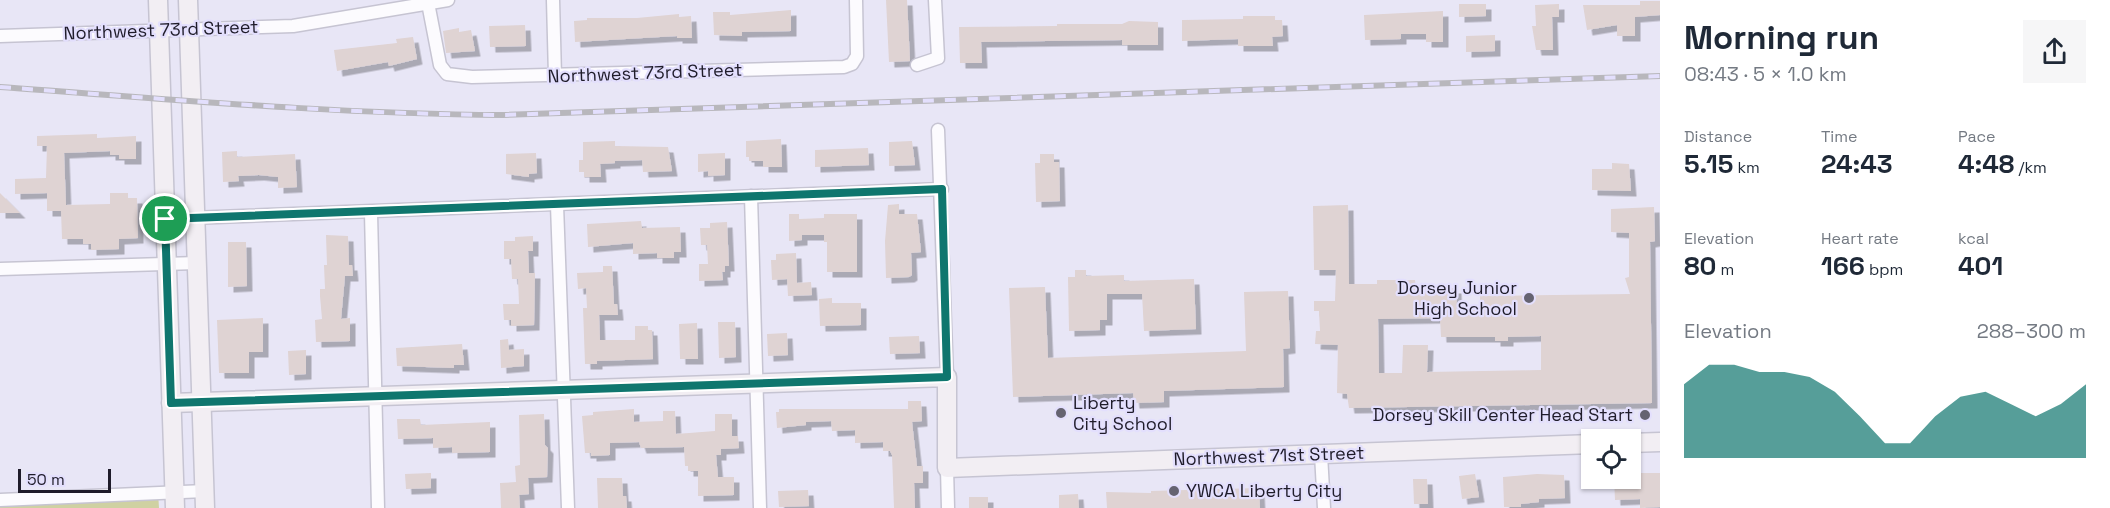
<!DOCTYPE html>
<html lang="en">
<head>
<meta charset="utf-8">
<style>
  body { margin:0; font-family:"Space Grotesk",sans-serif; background:#f6f6f7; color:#1f2937; height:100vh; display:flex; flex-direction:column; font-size:22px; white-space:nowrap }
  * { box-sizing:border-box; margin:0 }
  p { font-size:20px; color:#747a83 }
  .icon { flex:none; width:33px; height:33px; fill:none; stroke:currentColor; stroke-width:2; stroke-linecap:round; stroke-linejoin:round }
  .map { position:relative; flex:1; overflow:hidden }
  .panel { display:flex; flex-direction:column; background:#fff; width:450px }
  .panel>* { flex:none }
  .fabs { position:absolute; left:1581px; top:429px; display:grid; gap:12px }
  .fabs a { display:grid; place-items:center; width:60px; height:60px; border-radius:0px; background:#fff; box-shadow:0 2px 4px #0004; font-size:30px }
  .scale { position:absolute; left:18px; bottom:15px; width:93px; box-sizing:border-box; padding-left:6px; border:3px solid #1f1c2a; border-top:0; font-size:16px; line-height:21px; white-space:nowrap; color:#1f1c2a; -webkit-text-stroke:4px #e3dffd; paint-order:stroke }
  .pin { position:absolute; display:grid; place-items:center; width:51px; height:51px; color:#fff; margin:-26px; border:3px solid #fff; border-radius:50%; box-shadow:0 2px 6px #0007 }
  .round { display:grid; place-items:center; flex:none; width:63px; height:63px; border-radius:0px; background:#f6f6f7 }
  .summary { display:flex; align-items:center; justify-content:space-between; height:102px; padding:0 24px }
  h1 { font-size:33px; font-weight:600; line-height:45px }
  .stats { display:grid; grid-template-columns:repeat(3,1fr); gap:9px; height:102px; padding:6px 24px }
  .stats div { display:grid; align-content:center }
  .stats b { font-size:26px; font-weight:600 }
  .stats small { font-size:16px; font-weight:400 }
  .stats p { font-size:16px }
  .chart { height:168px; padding:12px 24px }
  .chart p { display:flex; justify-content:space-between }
  .chart svg { width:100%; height:108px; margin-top:6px; fill:#0f766e; opacity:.7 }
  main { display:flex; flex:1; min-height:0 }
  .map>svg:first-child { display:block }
</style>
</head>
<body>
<main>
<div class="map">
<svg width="1660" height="508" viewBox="0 0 1660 508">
  <defs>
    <filter id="shadow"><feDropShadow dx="5.5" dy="5.5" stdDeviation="0" flood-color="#0004"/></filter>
  </defs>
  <rect width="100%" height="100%" fill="#e8e6f6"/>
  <path fill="#cfd1a2" d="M158 493 159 508H0V499Z"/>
  <g fill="#dfd3d3" fill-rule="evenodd" filter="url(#shadow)">
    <path d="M886 0H907L910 61 889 62Z"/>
    <path d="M1640 1H1660V15L1635 17V36H1617V25L1587 30 1583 5H1640Z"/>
    <path d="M1459 4H1486V16L1459 17Z"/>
    <path d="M1559 4V17H1552L1553 50H1536L1532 26H1536L1535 5Z"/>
    <path d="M791 10V31L742 32V36L714 35 713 12H730V15Z"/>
    <path d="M1443 11V42H1426V34H1401V39L1365 40 1364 15Z"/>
    <path d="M679 14V17L691 16 692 38H677V36L575 42 574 21 587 20V18H637Z"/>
    <path d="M1243 16H1275V20H1282L1283 36 1272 37 1273 46H1238V39L1182 41V20L1243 19Z"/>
    <path d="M1129 21 1158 22V45H1122V40L981 42 982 63H960L959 27 1057 26V24H1122Z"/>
    <path d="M525 25 526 46 490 47 489 26Z"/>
    <path d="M459 28V32L471 30 475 51 446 53 443 31Z"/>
    <path d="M1495 35V51L1466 52V36Z"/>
    <path d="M413 37 417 59 389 66 388 62 337 71 334 50 397 43 396 39Z"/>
    <path d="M97 134V138L136 136V159H119V155H110V151L64 153 66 205 110 204V193H128V198H137L138 238 119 239V249L91 250V244H83V239H62L61 211H47V193L15 194V179L46 178 47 146H37V136Z"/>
    <path d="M781 139 782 167H763V161H749V157H746V141Z"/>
    <path d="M615 141V146L668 147 672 171 643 172 642 160 615 161V163L600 164 601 177H584V172H579V160H583V142Z"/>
    <path d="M912 141 915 165 889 166V142Z"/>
    <path d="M868 148 869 165 815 167V150Z"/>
    <path d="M237 151V157L295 154 297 187 278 188V177L259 175 238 176 239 181 223 182 222 152Z"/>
    <path d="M536 153 537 173 529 174V177L506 174V154Z"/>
    <path d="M725 153V175L708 176V171L698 172V154Z"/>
    <path d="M1040 154H1054V162H1059L1060 201 1036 202 1035 163H1040Z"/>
    <path d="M1612 163 1629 164 1631 191 1592 190V169H1612Z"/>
    <path d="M0 193 20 213H0Z"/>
    <path d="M899 204V214H917L921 252 911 253 912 275 909 277 886 278 885 241 888 205Z"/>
    <path d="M1348 205 1349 284H1377V280H1415L1416 288H1456L1457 310H1480V296L1630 294 1625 278 1629 277V233L1611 232V209L1654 207 1655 241 1650 242 1652 403 1349 408 1347 394 1337 393 1338 345 1315 344 1316 331H1320L1319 311H1314V301H1335L1336 270H1314L1313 206ZM1440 318 1441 337H1495V341H1508V337L1541 336V370L1427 372 1428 345H1403L1402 373H1379L1378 319Z"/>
    <path d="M789 214H799V219L824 218V214H857V272H827V242H824V235H802V240L789 241Z"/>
    <path d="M641 221 642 228 680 227 681 252H674V258H657V253L633 254V243L588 247 587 224Z"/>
    <path d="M727 222 729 266H725V272H722L723 280 699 281V264H708L707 245H701L700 228H710V223Z"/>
    <path d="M326 235 348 236 349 265H352L353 276H345L341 319 350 318V341L316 342 315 320 322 319 320 296V289H325L324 265H327Z"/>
    <path d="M533 236V251H528L529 273H535L534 325 511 326V320H504L503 304H519L518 279H512L511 259H504V241H515V237Z"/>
    <path d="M228 242H246L247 286 228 287Z"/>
    <path d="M796 253 797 283 811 282 812 295 788 296 787 279 772 280 771 260H776V254Z"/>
    <path d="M603 266H612L614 304H617L618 315H599L600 340H635V326H648V330H652L653 359 597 361V364H585L583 308H587L586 288 578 289 577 273 603 272Z"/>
    <path d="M1075 270H1086V276L1124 275V281L1194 279 1196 329 1144 331 1142 294H1107V320H1100V330L1069 331 1068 277H1075Z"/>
    <path d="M1045 287 1048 358 1246 351 1244 292 1288 291 1290 348 1283 349 1284 387 1164 391V402L1134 403 1133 393 1013 397 1009 288Z"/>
    <path d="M832 298V303H861V325L820 326 819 299Z"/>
    <path d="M263 318V352H249V373H219L217 320Z"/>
    <path d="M718 322H735L736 357 719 358Z"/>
    <path d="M697 323 698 359H680L679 324Z"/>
    <path d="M787 333 788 355 768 356 767 334Z"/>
    <path d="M919 336 920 353 890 354 889 337Z"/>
    <path d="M508 339 509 350 524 349V366L501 368 500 340Z"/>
    <path d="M462 344 464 365H454V368L397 366 396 348Z"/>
    <path d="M306 350V374L289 375 288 351Z"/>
    <path d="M908 401H921L922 421 912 422 917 466H923V483H914L915 508H894L892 455 890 451H883V442L855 443V430L832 431 831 421 806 422V425L777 428 776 412H779V409H908Z"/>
    <path d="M634 409V422L663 421V411H675L676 434 715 431V414H732V436H738L739 448 721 449V455H716L718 477H734V495L698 496V471H688V466H685L684 447 641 448 639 442 610 443V455L591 456V453H585L582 416 593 415V412Z"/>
    <path d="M544 414 545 445 548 448 547 477 528 478 529 494 519 495 520 508H501L500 483 516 482 515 466 520 465 519 415Z"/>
    <path d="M397 419H420L421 425 490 422V452L452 453V447L433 448V438L398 439Z"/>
    <path d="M431 473V488L406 489 405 474Z"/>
    <path d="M1630 473H1660V507L1640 508V499L1615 500 1614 478H1630Z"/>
    <path d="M1475 474 1479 497 1462 499 1459 476Z"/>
    <path d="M1537 474 1564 475 1565 498 1539 499V502L1521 504V507H1504L1503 477Z"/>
    <path d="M597 478H622L623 496H626L627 508H598Z"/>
    <path d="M1413 479H1427L1428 504H1414Z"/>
    <path d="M1259 488 1260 508H1107L1106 492 1151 493V491Z"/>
    <path d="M808 490 809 506 779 507 778 491Z"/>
    <path d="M1078 494 1079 508H1059V495Z"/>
    <rect x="969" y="497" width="19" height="11"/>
  </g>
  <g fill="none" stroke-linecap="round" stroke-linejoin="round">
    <g stroke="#c6c4d2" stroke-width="15">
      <g id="street">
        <path d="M553 0 555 76"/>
        <path d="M428 3 440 65 447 74 472 77 844 67 852 64 857 56 856 0"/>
        <path d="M0 36 293 26 448 0"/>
        <path d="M917 65 938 58 935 0"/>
        <path d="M938 130 947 377"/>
        <path d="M751 196 760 508"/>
        <path d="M557 205 568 508"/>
        <path d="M371 213 378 508"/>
        <path d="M165 219 942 189"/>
        <path d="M0 269 197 263"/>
        <path d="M1321 454 1324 508"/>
        <path d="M947 468 948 508"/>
        <path d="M0 500 205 491"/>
      </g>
    </g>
    <g stroke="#c6c4d2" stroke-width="21">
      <g id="secondary">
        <path d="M158 0 175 508"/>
        <path d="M188 0 205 508"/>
        <path d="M171 403 947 377V468L1592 444"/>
        <path d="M1630 443 1660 442"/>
      </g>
    </g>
    <use href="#street" stroke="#fcfbfe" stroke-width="12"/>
    <use href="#secondary" stroke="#f2eef3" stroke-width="18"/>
    <g stroke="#b8b7bc" stroke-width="6">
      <path id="rail" d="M0 87C168 99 335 114 503 115L1660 76"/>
    </g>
    <use href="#rail" stroke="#e3dffd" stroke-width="4" stroke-dasharray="11" stroke-linecap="butt"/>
    <g stroke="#e3dffd" stroke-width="10">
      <g id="cycleway">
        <path d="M165 219 942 189"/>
        <path d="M171 403 947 377"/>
      </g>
    </g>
    <use href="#cycleway" stroke="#d6006c" stroke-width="6"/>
  </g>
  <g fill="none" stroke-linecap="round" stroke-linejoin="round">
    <g stroke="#fff" stroke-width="12">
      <path id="route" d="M942 189 947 377 171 403 165 219Z"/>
    </g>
    <use href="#route" stroke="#0f766e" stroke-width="8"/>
  </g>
  <g fill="#656371" stroke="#e3dffd" stroke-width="2">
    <circle cx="1529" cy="298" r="6"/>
    <circle cx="1061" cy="413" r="6"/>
    <circle cx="1645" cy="415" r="6"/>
    <circle cx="1174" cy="491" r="6"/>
  </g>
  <g text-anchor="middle" stroke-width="4.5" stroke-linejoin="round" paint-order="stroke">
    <g font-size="18" fill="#1f1c2a" stroke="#e3dffd">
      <text transform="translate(161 30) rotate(-2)" y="6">Northwest 73rd Street</text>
      <text transform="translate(645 73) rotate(-2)" y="6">Northwest 73rd Street</text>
      <text transform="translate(1269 456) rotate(-2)" y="6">Northwest 71st Street</text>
    </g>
    <g font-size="18" fill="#1f1c2a" stroke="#e3dffd" text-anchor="end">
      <text x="1517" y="294">Dorsey Junior<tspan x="1517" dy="21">High School</tspan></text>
      <text x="1073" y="409" text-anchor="start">Liberty<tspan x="1073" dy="21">City School</tspan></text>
      <text x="1633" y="421">Dorsey Skill Center Head Start</text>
      <text x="1186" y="497" text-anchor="start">YWCA Liberty City</text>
    </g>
  </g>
</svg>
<div class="fabs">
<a><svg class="icon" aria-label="locate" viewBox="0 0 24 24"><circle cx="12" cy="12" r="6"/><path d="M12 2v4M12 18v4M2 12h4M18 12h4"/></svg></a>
</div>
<div class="scale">50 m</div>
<div class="pin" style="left:165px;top:219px;background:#1e9e55"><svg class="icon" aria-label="arrive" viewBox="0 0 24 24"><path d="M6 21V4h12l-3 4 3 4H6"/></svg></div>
</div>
<section class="panel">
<div class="summary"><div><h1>Morning run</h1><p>08:43 · 5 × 1.0 km</p></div><a class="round"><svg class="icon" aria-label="share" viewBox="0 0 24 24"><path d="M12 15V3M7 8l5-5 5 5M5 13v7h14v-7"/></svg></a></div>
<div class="stats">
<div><p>Distance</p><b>5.15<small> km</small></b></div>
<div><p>Time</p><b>24:43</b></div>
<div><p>Pace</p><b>4:48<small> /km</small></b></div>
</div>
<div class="stats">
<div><p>Elevation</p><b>80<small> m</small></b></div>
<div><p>Heart rate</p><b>166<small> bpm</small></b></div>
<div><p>kcal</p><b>401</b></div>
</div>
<div class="chart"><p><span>Elevation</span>288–300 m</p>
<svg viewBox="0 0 160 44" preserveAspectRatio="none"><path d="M0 44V14L10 6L20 6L30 9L40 9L50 11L60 17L70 27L80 38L90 38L100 27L110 19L120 17L130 22L140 27L150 22L160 14V44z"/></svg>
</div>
</section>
</main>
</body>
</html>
